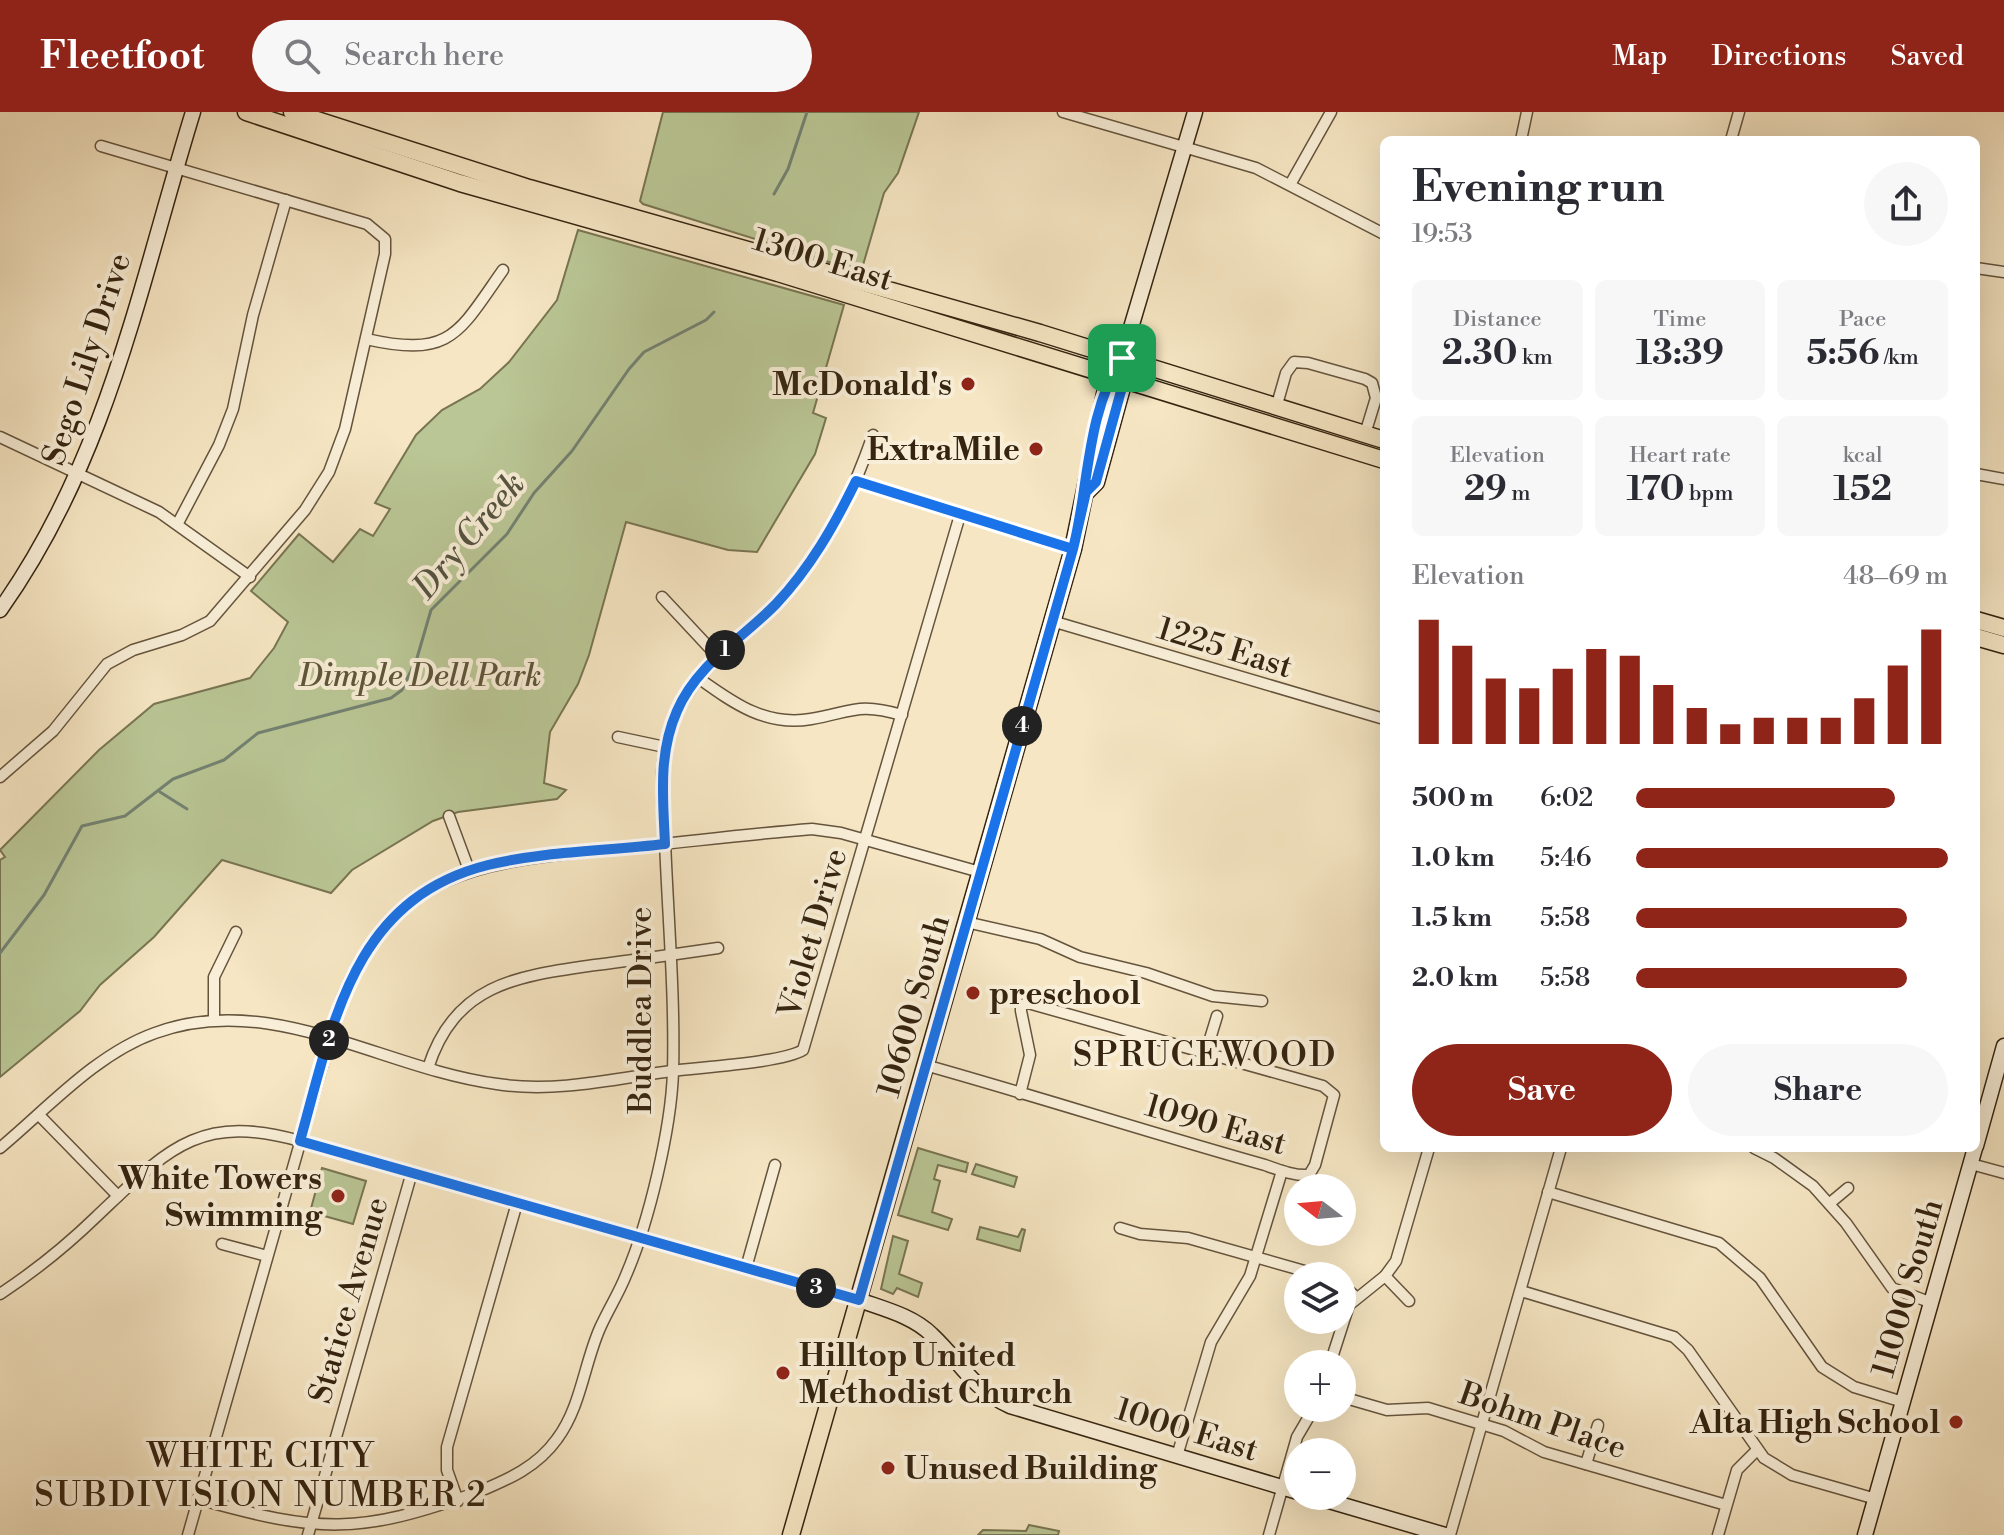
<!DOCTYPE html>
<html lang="en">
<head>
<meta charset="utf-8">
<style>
  body { margin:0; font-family:"Libre Bodoni",serif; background:#f7f7f7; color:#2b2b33; height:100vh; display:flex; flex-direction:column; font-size:30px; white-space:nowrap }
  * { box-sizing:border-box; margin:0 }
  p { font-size:26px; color:#7c7c81 }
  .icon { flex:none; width:44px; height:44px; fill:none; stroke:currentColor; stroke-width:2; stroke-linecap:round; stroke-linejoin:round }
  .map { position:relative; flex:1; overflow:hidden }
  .details { position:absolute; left:1380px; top:24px; width:600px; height:1016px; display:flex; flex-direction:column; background:#fff; border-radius:12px; box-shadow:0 8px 32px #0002 }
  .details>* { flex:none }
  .needle { width:52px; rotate:286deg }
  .fabs { position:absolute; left:1284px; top:1062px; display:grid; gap:16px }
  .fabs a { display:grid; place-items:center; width:72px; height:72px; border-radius:50%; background:#fff; box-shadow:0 8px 32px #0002; font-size:40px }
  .pin { position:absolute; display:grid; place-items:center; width:68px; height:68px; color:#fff; margin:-34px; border-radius:16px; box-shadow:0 4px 12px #0006 }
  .km { position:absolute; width:40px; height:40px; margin:-20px; border-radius:50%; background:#222; color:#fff; font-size:22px; line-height:40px; text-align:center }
  .round { display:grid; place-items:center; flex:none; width:84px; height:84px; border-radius:42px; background:#f7f7f7 }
  .headline { display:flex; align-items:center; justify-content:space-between; height:136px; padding:0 32px }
  h1 { font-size:44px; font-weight:700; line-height:60px }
  .metrics { display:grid; grid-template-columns:repeat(3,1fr); gap:12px; height:136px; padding:8px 32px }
  .metrics div { display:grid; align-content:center; border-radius:12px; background:#f7f7f7; text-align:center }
  .metrics b { font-size:34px; font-weight:700 }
  .metrics small { font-size:22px; font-weight:400 }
  .metrics p { font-size:22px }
  .chart { height:224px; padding:16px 32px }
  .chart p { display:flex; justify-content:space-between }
  .chart svg { width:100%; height:144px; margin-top:8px; stroke:#8f2418; stroke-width:6 }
  .button { display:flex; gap:16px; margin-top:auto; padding:16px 32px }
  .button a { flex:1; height:92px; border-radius:48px; background:#8f2418; color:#fff; font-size:32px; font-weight:700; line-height:92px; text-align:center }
  .button a+a { background:#f7f7f7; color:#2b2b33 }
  ul { padding:0 32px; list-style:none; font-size:26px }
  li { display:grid; grid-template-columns:128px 96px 1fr; align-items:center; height:60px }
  li i { height:20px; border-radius:10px; background:#8f2418 }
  header { display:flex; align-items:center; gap:48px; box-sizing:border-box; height:112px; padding:0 40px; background:#8f2418; color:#fff }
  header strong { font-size:38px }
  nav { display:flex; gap:44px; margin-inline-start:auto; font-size:28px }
  .search { width:560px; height:72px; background:#f7f7f7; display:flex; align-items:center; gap:20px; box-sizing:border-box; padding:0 28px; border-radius:44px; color:#7c7c81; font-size:30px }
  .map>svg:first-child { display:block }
</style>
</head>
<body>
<header>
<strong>Fleetfoot</strong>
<div class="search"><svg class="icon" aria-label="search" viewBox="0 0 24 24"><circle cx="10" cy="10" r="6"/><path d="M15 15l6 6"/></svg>Search here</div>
<nav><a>Map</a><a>Directions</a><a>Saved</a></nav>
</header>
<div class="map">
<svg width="2004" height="1423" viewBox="0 0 2004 1423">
  <rect width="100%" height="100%" fill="#f6e6c3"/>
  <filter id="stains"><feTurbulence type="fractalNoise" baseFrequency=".0025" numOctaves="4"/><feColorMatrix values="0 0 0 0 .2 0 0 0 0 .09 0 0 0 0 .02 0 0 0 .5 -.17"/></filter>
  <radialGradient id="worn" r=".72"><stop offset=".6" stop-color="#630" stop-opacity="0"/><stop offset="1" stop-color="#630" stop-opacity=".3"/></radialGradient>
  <g fill="#bac695" stroke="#787552" stroke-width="2">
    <path d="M663 0H919L898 61 884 81 861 160 643 92 640 89Z"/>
    <path d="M578 118 844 193 813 301 826 306 815 342 757 440 728 438 626 410 589 543 578 572 550 620 544 671 566 678 557 687 458 700 433 709 352 758 331 781 222 748 154 825 100 873 80 899 0 965V748L5 745 0 738 99 638 154 592 250 566 274 536 288 510 251 479 299 422 333 450 360 417 373 424 390 397 375 391 416 323 442 298 480 277 509 250 557 188Z"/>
    <path d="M918 1036 968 1051 966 1060 938 1053 934 1067 940 1069 932 1100 952 1107 948 1118 898 1103Z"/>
    <path d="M976 1052 1017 1065 1014 1075 972 1062Z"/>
    <path d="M322 1056 366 1069 353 1112 310 1100Z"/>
    <path d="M980 1115 1018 1125 1022 1117 1025 1118 1020 1139 977 1127Z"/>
    <path d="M893 1124 908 1129 899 1162 922 1171 918 1185 897 1176 893 1182 881 1177Z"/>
    <path d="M1029 1413 1059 1419 1058 1423H978L983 1418 1026 1419Z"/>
  </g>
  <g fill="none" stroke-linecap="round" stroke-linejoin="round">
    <g stroke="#738272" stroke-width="3">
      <path d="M774 82 788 57 807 0"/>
      <path d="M160 680 187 697"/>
      <path d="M0 841 44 783 82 714 125 704 173 667 224 648 258 621 391 586 402 578 417 546 431 498 507 422 534 381 572 339 629 257 644 240 706 208 714 200"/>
    </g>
    <g stroke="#65543d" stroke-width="13">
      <g id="street">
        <path d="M1063 0 1256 56 1384 122"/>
        <path d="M1521 28 1527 0"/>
        <path d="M1731 28 1739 0"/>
        <path d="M1291 71 1331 0"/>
        <path d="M1976 156 2004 160"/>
        <path d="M366 227C451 246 458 222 503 158"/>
        <path d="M1276 296 1286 261 1294 250 1308 251 1365 267 1372 271 1376 286 1365 322"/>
        <path d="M0 325 159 400 250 465"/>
        <path d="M1976 362 2004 367"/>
        <path d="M856 369 1073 437"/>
        <path d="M178 411 219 333 233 297 253 203 286 88"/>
        <path d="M662 485 717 544"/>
        <path d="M1052 509 1384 607"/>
        <path d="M697 565C732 590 765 615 811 607 852 600 858 590 902 603"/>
        <path d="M618 625 665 635"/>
        <path d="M0 665 53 619 107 552 133 538 182 523 210 509 305 398 329 360 345 317 385 142V127L367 112 101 34"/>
        <path d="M449 704 469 758"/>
        <path d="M966 810 1040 827 1080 845 1146 861 1213 884 1262 889"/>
        <path d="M214 908V865L236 820"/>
        <path d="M1206 940 1217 904"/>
        <path d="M925 953C1039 985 1151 1021 1265 1053 1279 1058 1294 1064 1309 1063L1315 1053 1334 983 1323 974 1028 891 1021 893V899L1030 943 1020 982"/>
        <path d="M428 956C455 871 518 864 595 853 636 848 677 842 718 836"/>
        <path d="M39 1003 118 1084"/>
        <path d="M0 1036C48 996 96 942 155 921 271 878 383 957 497 972 555 981 614 967 671 959 701 955 781 951 803 938L960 403"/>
        <path d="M1754 1036 1774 1046 1813 1074 1846 1111 1892 1176 1932 1191"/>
        <path d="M1971 1052 2004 1061"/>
        <path d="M1548 1080 1719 1131 1760 1166 1822 1255 1854 1275 1903 1290"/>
        <path d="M1830 1091 1848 1076"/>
        <path d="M1120 1116 1140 1122 1188 1126 1322 1164"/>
        <path d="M222 1132 267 1144"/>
        <path d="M746 1156 775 1053"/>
        <path d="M1385 1164 1409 1189"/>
        <path d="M1342 1173 1356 1185"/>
        <path d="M1521 1179 1674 1225 1688 1238 1764 1346 1792 1363 1876 1387"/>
        <path d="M0 1182C35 1159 66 1134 96 1105 166 1039 198 1000 300 1029L859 1188"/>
        <path d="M1330 1252 1349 1193 1385 1164 1396 1149 1429 1036"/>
        <path d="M1342 1285 1387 1298 1428 1296 1504 1319 1544 1340 1726 1393"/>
        <path d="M1177 1344 1211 1230 1250 1164 1282 1059"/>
        <path d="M1586 1352 1598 1313"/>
        <path d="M198 1387C320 1421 358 1423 478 1380 509 1367 537 1355 557 1327 581 1295 584 1252 600 1216 608 1198 619 1181 626 1163 649 1110 671 1017 673 960 675 884 668 806 665 729 663 698 658 664 666 633 684 555 745 529 793 473 831 429 854 377 873 323"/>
        <path d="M458 1389 447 1358V1335L517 1091"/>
        <path d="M188 1423 340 891C395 751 492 750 623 736 686 730 749 722 812 717L841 721 980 760"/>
        <path d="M308 1423 412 1060"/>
        <path d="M1269 1423 1297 1325 1314 1296"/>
        <path d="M1450 1423 1561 1036"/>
        <path d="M1718 1423 1737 1358 1757 1338"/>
      </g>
    </g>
    <g stroke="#352410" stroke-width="17">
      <g id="secondary">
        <path d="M1122 246 1195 0"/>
        <path d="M0 498C108 346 139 175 193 0"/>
        <path d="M1976 1034 2004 934"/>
        <path d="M859 1188C884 1197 913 1204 932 1223 961 1250 971 1276 1010 1294L1298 1380"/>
        <path d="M1312 1384 1445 1423"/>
        <path d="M1865 1423 1975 1036"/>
      </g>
    </g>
    <g stroke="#352410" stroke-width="19">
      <g id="primary">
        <path d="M246 0 460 71 778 161 1384 348"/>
        <path d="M292 0 529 76 1040 221 1384 328"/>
        <path d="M1086 380 1096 370 1124 268 1123 260"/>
        <path d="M1976 508 2004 516"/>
        <path d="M1976 525 2004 533"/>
        <path d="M791 1423 1073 437 1105 282 1110 264 1122 246"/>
      </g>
    </g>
    <use href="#street" stroke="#f9efd8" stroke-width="10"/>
    <use href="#secondary" stroke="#f9efd8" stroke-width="14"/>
    <use href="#primary" stroke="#f6e6c3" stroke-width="16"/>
  </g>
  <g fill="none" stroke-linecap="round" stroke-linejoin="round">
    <g stroke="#fff" stroke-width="16">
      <path id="route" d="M1122 246C1086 302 1089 375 1073 437L856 369C834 414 810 456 776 492 742 527 697 552 677 599 658 642 663 686 665 732 607 739 545 739 488 753 352 787 333 912 300 1029L859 1188 1073 437 1086 380 1096 370 1124 268 1122 246"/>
    </g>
    <use href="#route" stroke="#1a73e8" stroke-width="10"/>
  </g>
  <g fill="#8f2418" stroke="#f9efd8" stroke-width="3">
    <circle cx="968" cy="272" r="8"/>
    <circle cx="1036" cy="337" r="8"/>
    <circle cx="973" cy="881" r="8"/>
    <circle cx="338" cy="1084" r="8"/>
    <circle cx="783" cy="1261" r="8"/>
    <circle cx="1956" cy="1310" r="8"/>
    <circle cx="888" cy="1356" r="8"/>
  </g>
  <g text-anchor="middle" stroke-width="8" stroke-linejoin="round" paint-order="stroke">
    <g font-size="32" fill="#352410" stroke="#f9efd8">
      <text transform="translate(823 147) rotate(17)" y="11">1300 East</text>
      <text transform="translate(86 247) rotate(-72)" y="11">Sego Lily Drive</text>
      <text transform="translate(1225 535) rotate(17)" y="11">1225 East</text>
      <text transform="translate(812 821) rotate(-74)" y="11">Violet Drive</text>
      <text transform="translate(913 894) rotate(-74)" y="11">10600 South</text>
      <text transform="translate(640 898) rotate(-90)" y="11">Buddlea Drive</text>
      <text transform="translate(1216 1012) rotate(16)" y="11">1090 East</text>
      <text transform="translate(1907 1176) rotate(-74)" y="11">11000 South</text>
      <text transform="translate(348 1188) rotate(-74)" y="11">Statice Avenue</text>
      <text transform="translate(1543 1308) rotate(19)" y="11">Bohm Place</text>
      <text transform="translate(1187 1317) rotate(17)" y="11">1000 East</text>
    </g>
    <g font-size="32" font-weight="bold" fill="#352410" stroke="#f9efd8" text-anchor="end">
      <text x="952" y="283">McDonald's</text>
      <text x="1020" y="348">ExtraMile</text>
      <text x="989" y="892" text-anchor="start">preschool</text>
      <text x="322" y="1077">White Towers<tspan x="322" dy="37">Swimming</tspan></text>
      <text x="799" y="1254" text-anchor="start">Hilltop United<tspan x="799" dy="37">Methodist Church</tspan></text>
      <text x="1940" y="1321">Alta High School</text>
      <text x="904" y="1367" text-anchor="start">Unused Building</text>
    </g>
    <g font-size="32" font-style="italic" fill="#5d5538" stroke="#f9efd8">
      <text x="420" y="574">Dimple Dell Park</text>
    </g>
    <g font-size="34" font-style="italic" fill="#545341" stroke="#f9efd8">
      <text transform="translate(468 423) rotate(-50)" y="12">Dry Creek</text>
    </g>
    <g font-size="34" letter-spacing="2" fill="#352410" stroke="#f9efd8">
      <text x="1205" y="954">SPRUCEWOOD</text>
      <text x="261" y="1355">WHITE CITY<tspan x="261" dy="39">SUBDIVISION NUMBER 2</tspan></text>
    </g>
  </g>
  <rect width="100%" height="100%" filter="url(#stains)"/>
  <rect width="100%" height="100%" fill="url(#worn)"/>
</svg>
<div class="fabs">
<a><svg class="needle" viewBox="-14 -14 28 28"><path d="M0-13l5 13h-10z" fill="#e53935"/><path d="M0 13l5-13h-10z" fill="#7c7c81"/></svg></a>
<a><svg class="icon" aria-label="layers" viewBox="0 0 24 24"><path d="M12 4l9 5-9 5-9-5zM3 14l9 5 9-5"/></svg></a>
<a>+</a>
<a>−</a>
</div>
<div class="pin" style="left:1122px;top:246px;background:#1e9e55"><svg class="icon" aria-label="arrive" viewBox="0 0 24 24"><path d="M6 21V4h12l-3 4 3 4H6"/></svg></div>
<b class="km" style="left:725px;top:538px">1</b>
<b class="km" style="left:329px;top:928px">2</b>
<b class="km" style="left:816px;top:1176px">3</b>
<b class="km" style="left:1022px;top:614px">4</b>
<section class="details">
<div class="headline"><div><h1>Evening run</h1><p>19:53</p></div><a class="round"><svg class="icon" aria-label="share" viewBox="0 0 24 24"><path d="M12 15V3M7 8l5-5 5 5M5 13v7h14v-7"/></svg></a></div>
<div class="metrics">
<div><p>Distance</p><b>2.30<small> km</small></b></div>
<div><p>Time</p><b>13:39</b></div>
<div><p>Pace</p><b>5:56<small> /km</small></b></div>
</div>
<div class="metrics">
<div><p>Elevation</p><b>29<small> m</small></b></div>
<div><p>Heart rate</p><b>170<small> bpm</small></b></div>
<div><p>kcal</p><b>152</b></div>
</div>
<div class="chart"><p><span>Elevation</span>48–69 m</p>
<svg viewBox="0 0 160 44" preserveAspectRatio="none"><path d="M5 44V6M15 44V14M25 44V24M35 44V27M45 44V21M55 44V15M65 44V17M75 44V26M85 44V33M95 44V38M105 44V36M115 44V36M125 44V36M135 44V30M145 44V20M155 44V9"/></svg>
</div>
<ul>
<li><b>500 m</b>6:02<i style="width:83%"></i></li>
<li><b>1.0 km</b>5:46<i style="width:100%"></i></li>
<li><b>1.5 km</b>5:58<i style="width:87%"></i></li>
<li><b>2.0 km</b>5:58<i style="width:87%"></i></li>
</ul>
<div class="button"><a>Save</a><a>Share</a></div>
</section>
</div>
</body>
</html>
